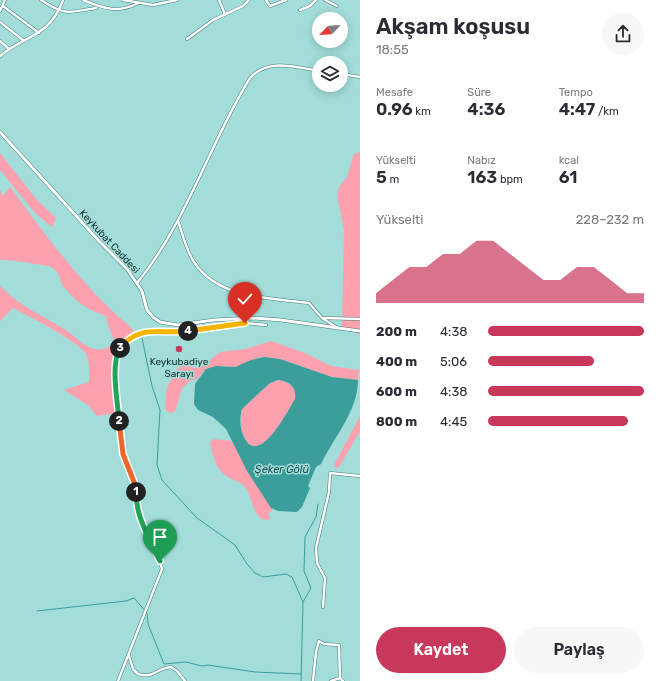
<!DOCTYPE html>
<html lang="tr">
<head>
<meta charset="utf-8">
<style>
  body { margin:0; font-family:Rubik,sans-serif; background:#f7f7f7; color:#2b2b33; height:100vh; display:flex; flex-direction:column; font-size:15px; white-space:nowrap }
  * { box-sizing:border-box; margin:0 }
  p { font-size:13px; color:#7c7c81 }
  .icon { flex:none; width:22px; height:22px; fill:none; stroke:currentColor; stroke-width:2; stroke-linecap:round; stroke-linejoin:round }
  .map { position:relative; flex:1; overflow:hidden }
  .sheet { display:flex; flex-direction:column; background:#fff; width:300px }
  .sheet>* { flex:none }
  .needle { width:26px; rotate:245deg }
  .buttons { position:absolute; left:312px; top:12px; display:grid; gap:8px }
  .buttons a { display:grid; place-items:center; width:36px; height:36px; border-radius:50%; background:#fff; box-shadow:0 2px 10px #0003; font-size:20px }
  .pin { position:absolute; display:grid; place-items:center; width:34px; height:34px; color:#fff; margin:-41px -17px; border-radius:50% 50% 50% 0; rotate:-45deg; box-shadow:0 0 4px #0007 }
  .pin .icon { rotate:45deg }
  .km { position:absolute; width:20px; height:20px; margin:-10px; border-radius:50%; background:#222; color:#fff; font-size:11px; line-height:20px; text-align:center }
  .round { display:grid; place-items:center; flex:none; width:42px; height:42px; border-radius:21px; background:#f7f7f7 }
  .headline { display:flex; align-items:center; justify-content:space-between; height:68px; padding:0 16px }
  h1 { font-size:22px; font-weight:600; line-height:30px }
  .metrics { display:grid; grid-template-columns:repeat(3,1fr); gap:6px; height:68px; padding:4px 16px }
  .metrics div { display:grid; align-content:center }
  .metrics b { font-size:17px; font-weight:600 }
  .metrics small { font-size:11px; font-weight:400 }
  .metrics p { font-size:11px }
  .chart { height:112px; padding:8px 16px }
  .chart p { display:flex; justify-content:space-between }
  .chart svg { width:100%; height:72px; margin-top:4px; fill:#c8385b; opacity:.7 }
  .cta { display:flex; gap:8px; margin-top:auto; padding:8px 16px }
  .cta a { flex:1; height:46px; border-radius:24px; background:#c8385b; color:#fff; font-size:16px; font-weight:600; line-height:46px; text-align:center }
  .cta a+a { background:#f7f7f7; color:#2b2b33 }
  ul { padding:0 16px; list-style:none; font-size:13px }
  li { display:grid; grid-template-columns:64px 48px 1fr; align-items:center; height:30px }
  li i { height:10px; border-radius:5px; background:#c8385b }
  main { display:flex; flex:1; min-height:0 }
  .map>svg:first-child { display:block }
</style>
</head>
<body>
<main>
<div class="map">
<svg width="360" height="681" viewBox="0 0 360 681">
  <rect width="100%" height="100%" fill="#a2ddda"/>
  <g fill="#fda1ae">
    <path d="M360 152V335L342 326 344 229 337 196 339 187 347 177 354 154Z"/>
    <path d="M0 153 36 199 56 218 52 227 35 213 0 170Z"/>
    <path d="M10 187C47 237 85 290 134 330L115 349 112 374 116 413 97 416 88 405 64 390 89 382C89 374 90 361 86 354 81 343 27 315 13 308L0 321V286C19 306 43 316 66 330 75 336 84 347 94 349 102 351 112 348 114 340L107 323 106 316C87 309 77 303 64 287 58 279 62 274 51 267 48 265 5 259 0 260V190L3 196Z"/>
    <path d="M271 341 307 354 331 366 359 370 358 380 332 377 280 359 261 357 235 367 219 366 206 369 198 378 190 381 182 388 175 412 170 413 165 409 167 387 182 362 195 368 205 364 220 352 246 349Z"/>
    <path d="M281 380 293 386 296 394 295 399C288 410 260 466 245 439 240 430 240 420 242 409L270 383Z"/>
    <path d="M360 416V431L339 467 336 468 334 465Z"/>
    <path d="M214 439 232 441 252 479 273 509 268 514 270 518 269 520C252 521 253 496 245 487 241 482 235 481 230 478 215 470 213 456 210 442Z"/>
  </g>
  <path fill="#3b9e9a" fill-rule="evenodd" d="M264 357 280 359 332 377 358 380C358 411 334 437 321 464L316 467 308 486 310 488 302 507 297 512 278 511 271 508 247 471 226 429 213 417 198 410 194 404 195 384 206 369 216 366 235 367 251 360ZM278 380C289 381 297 387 295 399 288 410 260 466 245 439 240 430 239 420 242 409L270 383Z"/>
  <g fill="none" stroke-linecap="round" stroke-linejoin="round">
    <g stroke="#3b9e9a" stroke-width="1">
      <path d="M142 338 152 386 160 410 157 465 162 480 197 518 235 545 247 564 255 573 263 577 286 574 292 577 303 602"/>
      <path d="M37 611 126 601 134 598 147 613 148 624 164 664 186 662 202 666 208 665 255 672 301 674"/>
      <path d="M301 681 303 602 311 588 304 571 305 537 316 517 318 504"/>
    </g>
    <g stroke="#417a77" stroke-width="3.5">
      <g id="minor">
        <path d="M41 0C67 17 68 12 96 8"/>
        <path d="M83 0C103 8 118 14 138 3"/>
        <path d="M123 0 153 5 177 0"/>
        <path d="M219 0 225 14"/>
        <path d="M266 0 270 6 286 0"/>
        <path d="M325 0 337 6"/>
        <path d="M3 6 39 33"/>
        <path d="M300 10 310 6 316 0"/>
        <path d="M0 11 5 0"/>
        <path d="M0 22 24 41"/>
        <path d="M187 39 213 20 243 6 249 0"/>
        <path d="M0 41 9 49"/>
        <path d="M0 56C26 34 49 38 63 0"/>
        <path d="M341 74 360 77"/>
        <path d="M178 221C183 235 186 250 194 262 218 299 270 298 309 303L322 318 336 327"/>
        <path d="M137 283C187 222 209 144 250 78 268 58 296 67 319 71"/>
        <path d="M323 318 360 319"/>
        <path d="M323 607 325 578 317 563 316 548 329 492 330 473 360 476"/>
        <path d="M129 656 133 669 138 674C153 679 157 668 171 667L177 671 185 681"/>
        <path d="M118 681 162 569 160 561 139 517 135 485 122 450 116 383 118 351 129 339 140 333 158 330 178 332 245 323 266 325"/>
        <path d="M313 681 316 652 319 641 324 644 339 645 340 678 343 681"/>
        <path d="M331 681 340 678"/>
      </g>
    </g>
    <g stroke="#417a77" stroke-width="4">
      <path id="tertiary" d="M0 132 99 241 127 269 142 291 147 310 153 317 160 322 178 325 214 320 253 318 281 320 360 331"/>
    </g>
    <use href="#minor" stroke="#fff" stroke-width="2.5"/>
    <use href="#tertiary" stroke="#fff" stroke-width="3"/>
  </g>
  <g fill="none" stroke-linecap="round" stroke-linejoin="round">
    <g stroke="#fff" stroke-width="8">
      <path id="split-1" d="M136 492C136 519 150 538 160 561"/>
    </g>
    <g stroke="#fff" stroke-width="8">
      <path id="split-2" d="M119 421 123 454 134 482 136 492"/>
    </g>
    <g stroke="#fff" stroke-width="8">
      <path id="split-3" d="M119 421C118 403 110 364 120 348"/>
    </g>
    <g stroke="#fff" stroke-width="8">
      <path id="split-4" d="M120 348C141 323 161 335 188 331"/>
    </g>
    <g stroke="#fff" stroke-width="8">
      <path id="split-5" d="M188 331 245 323"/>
    </g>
    <use href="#split-1" stroke="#22a559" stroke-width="5"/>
    <use href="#split-2" stroke="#f0652b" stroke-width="5"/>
    <use href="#split-3" stroke="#22a559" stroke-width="5"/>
    <use href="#split-4" stroke="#f5b400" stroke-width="5"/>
    <use href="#split-5" stroke="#f5b400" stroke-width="5"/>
  </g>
  <circle fill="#c8385b" stroke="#a2ddda" stroke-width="1.5" cx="179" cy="349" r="4"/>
  <g text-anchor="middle" stroke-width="3" stroke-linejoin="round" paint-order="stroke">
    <g font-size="10" fill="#152d2c" stroke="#a2ddda">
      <text transform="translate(110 241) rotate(47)" y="4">Keykubat Caddesi</text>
    </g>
    <g font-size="10" fill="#152d2c" stroke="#a2ddda">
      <text x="179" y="365">Keykubadiye<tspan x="179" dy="12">Sarayı</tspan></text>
    </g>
    <g font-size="11" font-style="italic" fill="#164f4d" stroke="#a2ddda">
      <text x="282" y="473">Şeker Gölü</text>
    </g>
  </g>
</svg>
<div class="buttons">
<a><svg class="needle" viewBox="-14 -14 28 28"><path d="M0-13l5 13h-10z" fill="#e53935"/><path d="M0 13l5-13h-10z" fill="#7c7c81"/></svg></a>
<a><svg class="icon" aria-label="layers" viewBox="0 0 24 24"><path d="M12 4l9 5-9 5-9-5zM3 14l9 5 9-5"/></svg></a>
</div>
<div class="pin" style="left:160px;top:561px;background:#1e9e55"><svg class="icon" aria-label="arrive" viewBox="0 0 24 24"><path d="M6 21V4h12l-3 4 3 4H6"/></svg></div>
<div class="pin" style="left:245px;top:323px;background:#d93025"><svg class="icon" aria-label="check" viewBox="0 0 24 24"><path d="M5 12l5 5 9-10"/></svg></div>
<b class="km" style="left:136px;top:492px">1</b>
<b class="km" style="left:119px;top:421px">2</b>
<b class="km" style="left:120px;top:348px">3</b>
<b class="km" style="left:188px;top:331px">4</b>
</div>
<section class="sheet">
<div class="headline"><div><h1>Akşam koşusu</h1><p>18:55</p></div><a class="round"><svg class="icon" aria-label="share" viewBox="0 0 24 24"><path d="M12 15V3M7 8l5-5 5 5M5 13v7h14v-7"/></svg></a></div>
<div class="metrics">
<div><p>Mesafe</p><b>0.96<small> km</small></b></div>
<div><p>Süre</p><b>4:36</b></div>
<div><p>Tempo</p><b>4:47<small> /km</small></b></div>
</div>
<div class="metrics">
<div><p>Yükselti</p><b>5<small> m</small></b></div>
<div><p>Nabız</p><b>163<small> bpm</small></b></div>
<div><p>kcal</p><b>61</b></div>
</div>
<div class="chart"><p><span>Yükselti</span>228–232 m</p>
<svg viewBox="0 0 160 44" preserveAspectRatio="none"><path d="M0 44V38L10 30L20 22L30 22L40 14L50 14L60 6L70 6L80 14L90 22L100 30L110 30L120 22L130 22L140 30L150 38L160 38V44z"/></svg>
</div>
<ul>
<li><b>200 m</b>4:38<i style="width:100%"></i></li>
<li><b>400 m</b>5:06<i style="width:68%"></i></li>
<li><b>600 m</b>4:38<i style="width:100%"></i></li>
<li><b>800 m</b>4:45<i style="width:90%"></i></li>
</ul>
<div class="cta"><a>Kaydet</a><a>Paylaş</a></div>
</section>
</main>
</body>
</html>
